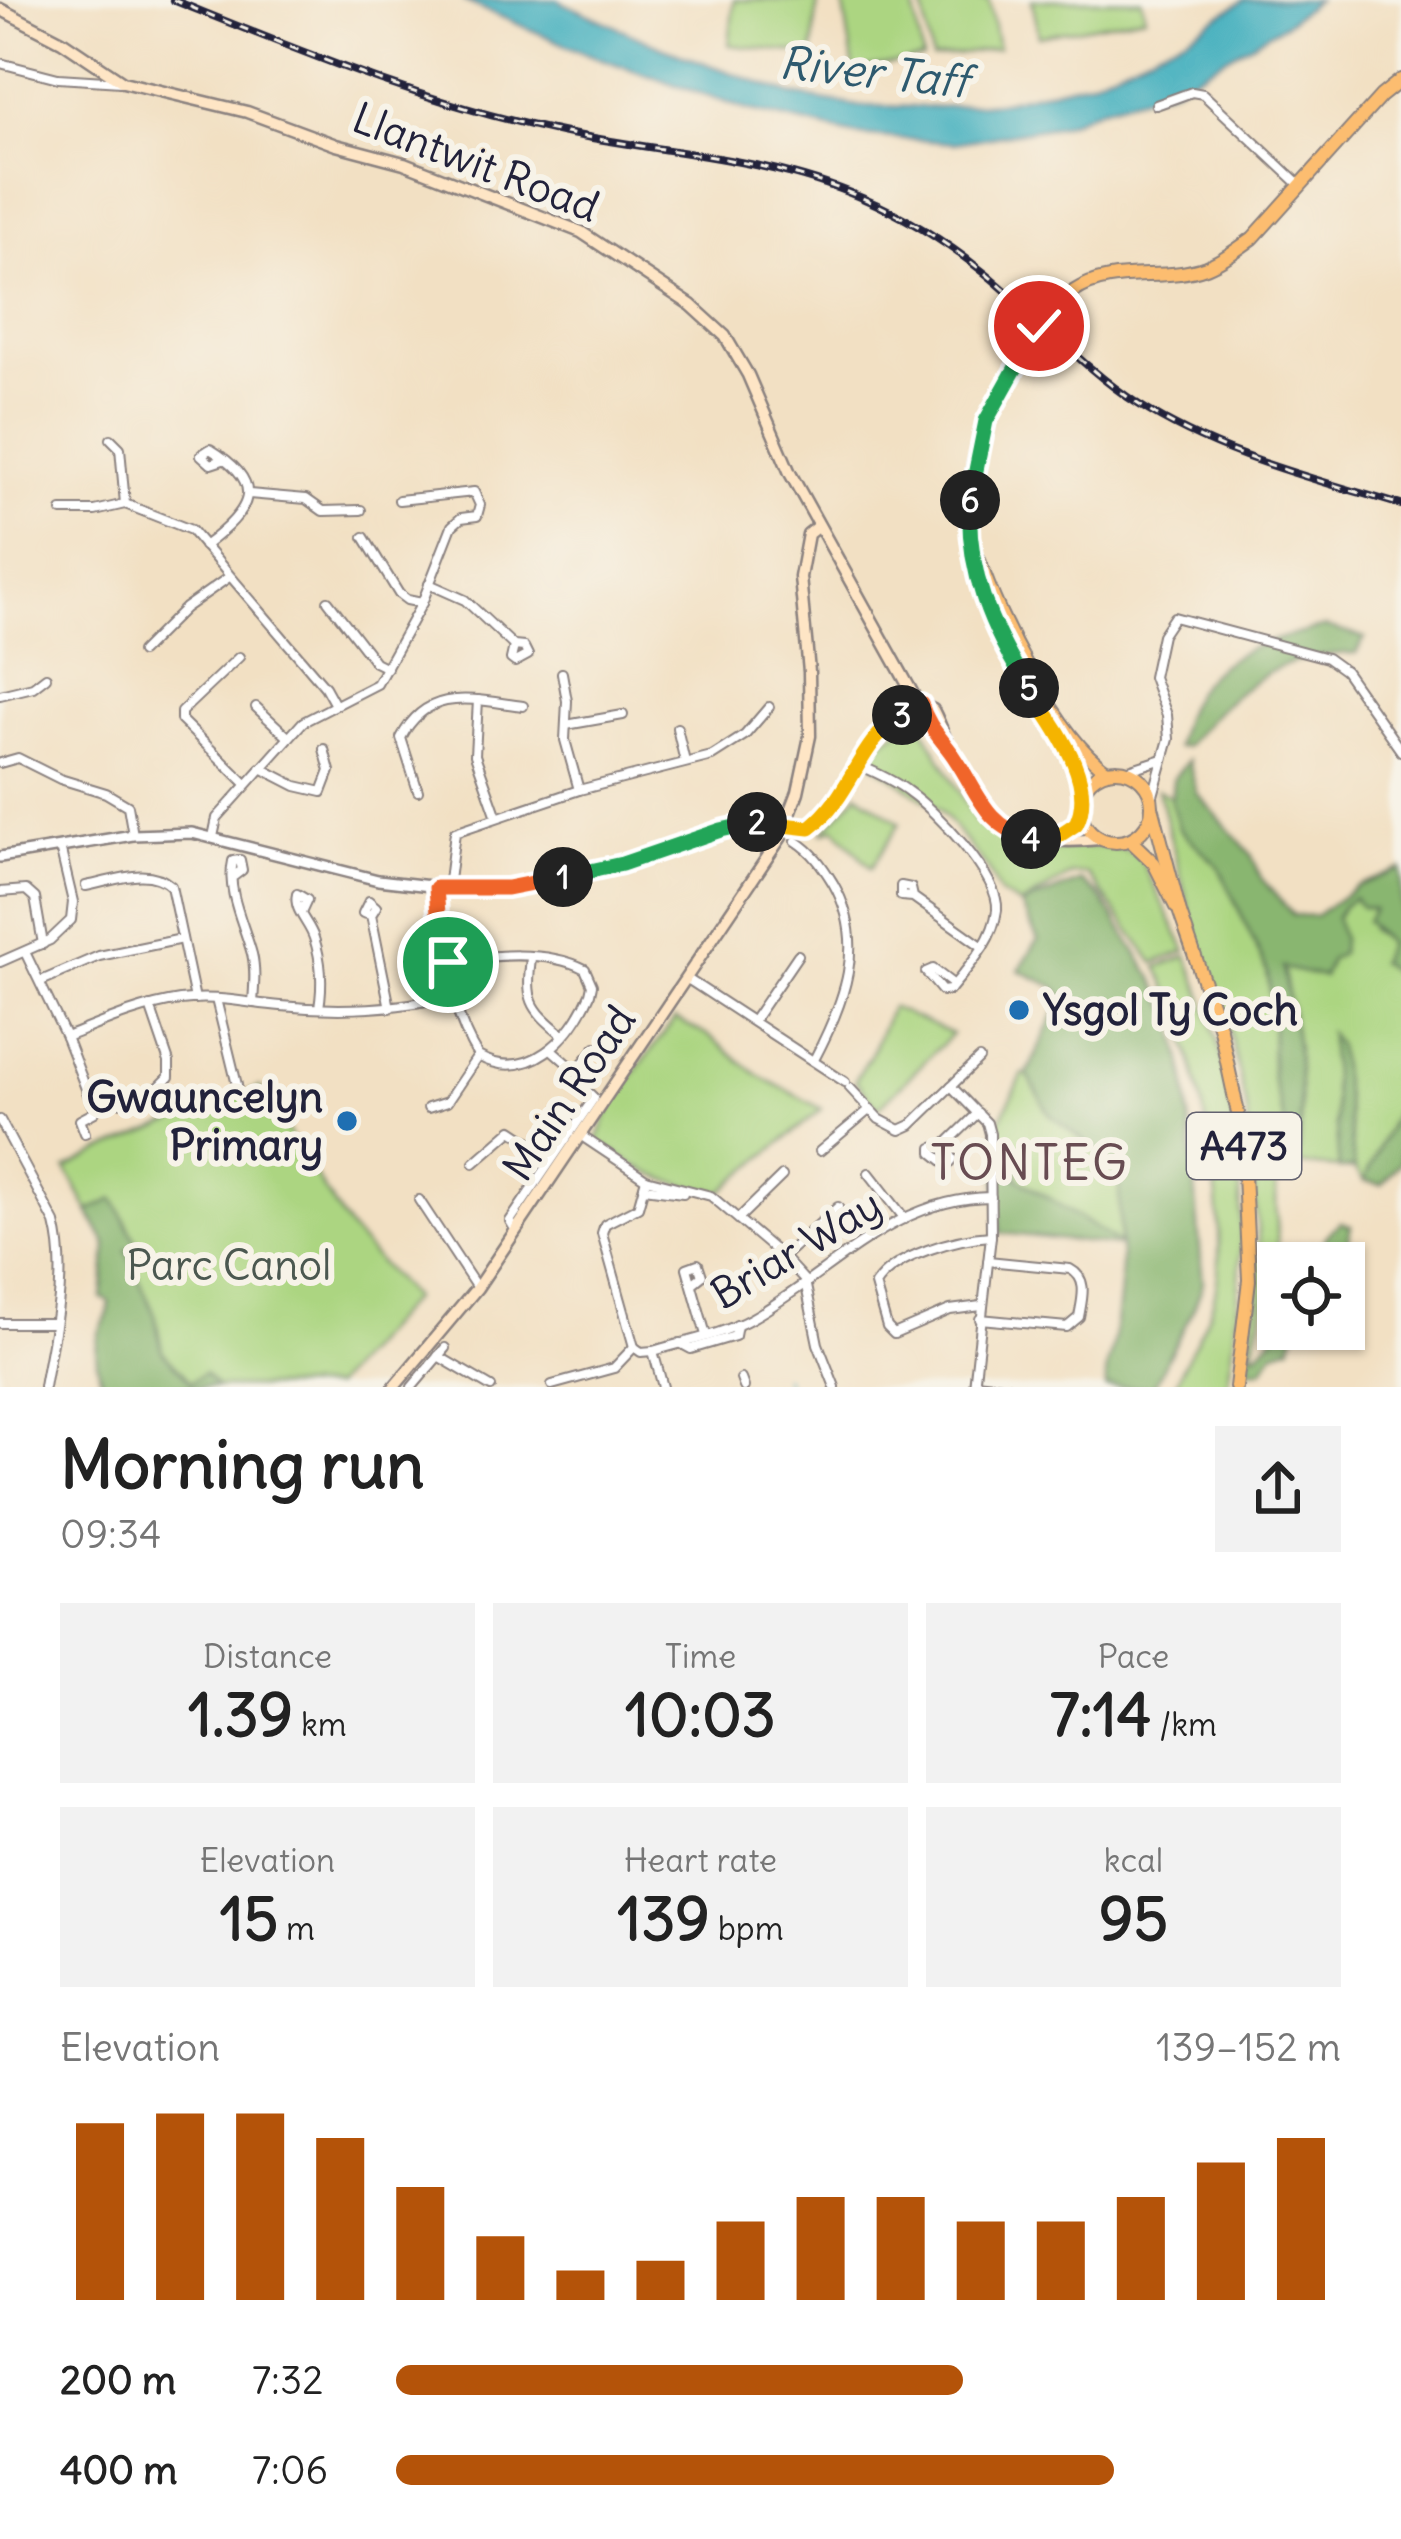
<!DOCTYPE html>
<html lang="en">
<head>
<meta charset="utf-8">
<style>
  body { margin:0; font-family:Delius,sans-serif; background:#f2f2f2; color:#222; height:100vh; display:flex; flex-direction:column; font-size:45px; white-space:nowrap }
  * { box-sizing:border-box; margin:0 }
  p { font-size:39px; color:#767676 }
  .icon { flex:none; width:66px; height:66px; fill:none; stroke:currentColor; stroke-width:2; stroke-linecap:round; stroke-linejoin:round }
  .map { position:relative; height:1387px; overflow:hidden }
  .details { display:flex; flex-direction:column; background:#fff; flex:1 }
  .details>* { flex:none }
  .fabs { position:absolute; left:1257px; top:1242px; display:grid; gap:24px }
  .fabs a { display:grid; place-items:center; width:108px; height:108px; border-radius:0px; background:#fff; box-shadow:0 3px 9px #0004; font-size:60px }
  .pin { position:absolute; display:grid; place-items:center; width:102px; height:102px; color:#fff; margin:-51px; border:6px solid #fff; border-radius:50%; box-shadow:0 3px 12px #0007 }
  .km { position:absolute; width:60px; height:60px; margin:-30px; border-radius:50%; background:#222; color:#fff; font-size:33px; line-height:60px; text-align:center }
  .round { display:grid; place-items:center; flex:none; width:126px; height:126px; border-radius:0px; background:#f2f2f2 }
  .headline { display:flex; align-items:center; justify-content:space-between; height:204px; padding:0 60px }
  h1 { font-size:66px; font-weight:700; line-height:90px }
  .stats { display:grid; grid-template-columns:repeat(3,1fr); gap:18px; height:204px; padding:12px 60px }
  .stats div { display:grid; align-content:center; border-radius:0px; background:#f2f2f2; text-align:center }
  .stats b { font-size:60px; font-weight:700 }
  .stats small { font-size:33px; font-weight:400 }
  .stats p { font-size:33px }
  .chart { height:336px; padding:24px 60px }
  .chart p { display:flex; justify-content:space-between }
  .chart svg { width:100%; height:216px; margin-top:12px; stroke:#b45309; stroke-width:6 }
  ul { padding:0 60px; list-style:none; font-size:39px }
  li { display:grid; grid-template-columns:192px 144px 1fr; align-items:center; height:90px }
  li i { height:30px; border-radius:15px; background:#b45309 }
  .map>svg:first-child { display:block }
</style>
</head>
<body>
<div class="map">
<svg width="1401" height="1387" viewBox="0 0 1401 1387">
  <rect width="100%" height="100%" fill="#f7f3e8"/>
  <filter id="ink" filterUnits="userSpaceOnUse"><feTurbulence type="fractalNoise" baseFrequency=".00833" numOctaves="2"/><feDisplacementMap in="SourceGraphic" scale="24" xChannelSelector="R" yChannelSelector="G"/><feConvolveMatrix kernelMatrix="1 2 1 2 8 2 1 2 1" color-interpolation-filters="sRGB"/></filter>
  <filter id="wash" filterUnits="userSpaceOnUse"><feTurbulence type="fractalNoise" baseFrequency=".004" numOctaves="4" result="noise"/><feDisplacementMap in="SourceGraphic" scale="48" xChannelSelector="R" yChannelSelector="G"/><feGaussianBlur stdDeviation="2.7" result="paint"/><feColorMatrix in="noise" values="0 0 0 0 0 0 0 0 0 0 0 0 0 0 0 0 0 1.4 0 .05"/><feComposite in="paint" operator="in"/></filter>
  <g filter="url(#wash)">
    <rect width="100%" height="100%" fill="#f2e0c3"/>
    <g fill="#acd581" stroke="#677c5e" stroke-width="3">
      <path d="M734 0H818L812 54 729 45Z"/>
      <path d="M843 0H913L923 59 854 70Z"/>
      <path d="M922 0H989L998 48 932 59Z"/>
      <path d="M1032 0H1142L1145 16 1039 36Z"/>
      <path d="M909 722 922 726 977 822C995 835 1018 848 1041 849 1073 852 1109 837 1139 856L1186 951 1154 963 1087 874H1072L1021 905 1000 894 988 869 939 809 870 761 883 741Z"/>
      <path d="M1158 790 1171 797 1179 828 1219 867 1267 970 1272 1005V1077L1298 1162C1305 1092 1298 1036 1282 968L1296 969 1330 960 1342 939 1336 919 1343 906 1354 898 1374 908 1370 929 1387 943 1392 972 1401 965V1099L1364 1181 1354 1169 1275 1163 1278 1253 1248 1369 1260 1254 1247 1112 1223 1001 1195 931Z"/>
      <path d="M858 793 900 823 871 868 835 828 822 833Z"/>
      <path d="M1187 956C1247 1092 1251 1243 1227 1387H1175C1185 1355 1208 1327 1215 1293 1232 1218 1195 1034 1157 967Z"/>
      <path d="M891 1007 952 1034 878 1108 855 1080 872 1052Z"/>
      <path d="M675 1019 709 1036 758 1075 822 1109 722 1191C669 1187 640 1171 597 1140L613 1101Z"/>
      <path d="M1023 1074H1027L1050 1115 1119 1167 1122 1246 1019 1179 1014 1150 996 1148V1128Z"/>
      <path d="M260 1087 349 1229 412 1298 333 1387H105L110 1312 107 1245 66 1169 101 1151Z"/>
    </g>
    <g fill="#89b66f" stroke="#566c55" stroke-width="3">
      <path d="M1326 627 1365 638 1356 653C1274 654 1237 687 1185 747H1176C1189 660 1250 644 1326 627Z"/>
      <path d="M1188 760 1197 793 1251 854 1261 878 1293 915 1315 916 1357 886 1401 869V965L1393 972 1379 962 1387 943 1366 921 1373 909 1361 907 1354 898 1343 906 1336 918 1342 939 1341 953 1330 960 1323 977 1283 968C1298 1041 1305 1092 1297 1167L1272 1077V1005L1267 970 1219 867 1179 828 1171 802 1173 779Z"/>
      <path d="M1081 881 1099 896 1113 916 1153 978 1174 1021 1186 1080 1203 1283C1192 1320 1168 1351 1154 1387H1106C1105 1362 1111 1360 1114 1338 1118 1307 1123 1278 1120 1246L1000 1233 996 1164 1120 1244 1119 1167 1050 1115 1027 1074 1063 996 1055 987 1019 970 1038 940 1021 905Z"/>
      <path d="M1329 1033 1338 1046 1355 1169H1339Z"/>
      <path d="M1401 1099V1162L1382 1185 1364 1181Z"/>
      <path d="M114 1199 138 1245 126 1250 155 1315 162 1351 191 1382 204 1373 217 1387H103C98 1369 93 1352 99 1333 103 1320 110 1316 110 1302L102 1298 107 1245 88 1211Z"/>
      <path d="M1340 1222 1351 1226 1346 1250 1336 1263H1316L1327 1235Z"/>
      <path d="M1280 1329H1297L1291 1345 1274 1351 1262 1370 1248 1369 1250 1353 1258 1352Z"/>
    </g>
    <path fill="#40aebd" stroke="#31687c" stroke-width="3" d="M462 0H557L666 49 793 95 858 106 938 107 999 102 1091 80 1189 35 1245 0H1317L1286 23 1175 87 1103 107 1061 125 954 143 856 135 747 110 585 53Z"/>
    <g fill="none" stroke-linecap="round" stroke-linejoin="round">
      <path stroke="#40aebd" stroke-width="3" d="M784 1377 788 1387"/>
    </g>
  </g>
  <g filter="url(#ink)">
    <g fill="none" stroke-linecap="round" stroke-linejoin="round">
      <g stroke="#8a817f" stroke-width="12">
        <g id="minor">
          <path d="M0 63 58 78 121 82"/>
          <path d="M1156 105 1192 92 1203 94 1300 185"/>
          <path d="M111 439 120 448 125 504 191 530 325 687 335 705"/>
          <path d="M249 494 306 499 323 511 361 510"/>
          <path d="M62 511H95L125 504"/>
          <path d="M364 537 399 594 407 600 422 603"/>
          <path d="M204 546C252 510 268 484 210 449L201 455 211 464 223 460"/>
          <path d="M429 584 465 600 514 646 524 647 528 655 515 662 511 659 514 646"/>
          <path d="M328 601 375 662 387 668"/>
          <path d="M141 652 185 608 229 577"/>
          <path d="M239 657 181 712V720L246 784"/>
          <path d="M562 673 567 701 565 740 579 790"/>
          <path d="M0 695 33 687 46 677"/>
          <path d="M478 700 475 755 497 817"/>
          <path d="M256 707 288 737"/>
          <path d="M566 725 623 715"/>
          <path d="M677 728 685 762"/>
          <path d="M0 763 18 758 60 779 106 793 128 806 133 835"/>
          <path d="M859 765C876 773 894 780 909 792 935 810 1000 877 997 910 993 942 969 966 950 990L942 991 926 972 933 969 954 985"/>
          <path d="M261 768 296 786 322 792 330 771 324 749"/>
          <path d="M1126 771 1163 759"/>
          <path d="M418 791 401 738C428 685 474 700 523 706"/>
          <path d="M1152 799 1169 739 1167 715 1153 677 1162 635 1174 617 1327 658 1345 671 1401 751"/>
          <path d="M213 837 217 818 303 722 377 684 422 603 452 526 461 518 477 516 480 505 474 492 399 500"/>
          <path d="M796 841C813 852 822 865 833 883 868 944 844 1002 814 1060"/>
          <path d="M234 876 242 870 240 860 233 861C226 891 244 924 252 954 256 970 254 987 253 1003"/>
          <path d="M86 886C114 881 148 865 171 886L195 999"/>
          <path d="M436 888C440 941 449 1010 478 1056 528 1084 571 1038 590 994L592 985 585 969C547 949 490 955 448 962"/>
          <path d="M448 889 455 832 579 790 712 756 745 735 769 707"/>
          <path d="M0 892 26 890 35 898 43 944"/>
          <path d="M913 897 911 888 901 886V896L913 897 983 947"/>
          <path d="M301 913 307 900 297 894C293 910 309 922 314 938 322 962 323 984 319 1008"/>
          <path d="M371 915 376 907 369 901 363 913 371 915 390 1008"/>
          <path d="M25 952 66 1037 95 1112 80 1120 85 1133"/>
          <path d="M531 958C526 999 529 1008 562 1034"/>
          <path d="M0 962 50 940 71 920 73 902 60 847"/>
          <path d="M686 978 845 1082"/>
          <path d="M41 981 99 956 182 939"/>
          <path d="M216 999 237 1085"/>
          <path d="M753 1021 798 955"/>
          <path d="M66 1037C104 1022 140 1006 180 1000 214 995 247 1003 281 1006 341 1012 396 1010 454 995"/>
          <path d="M551 1049 576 1071 596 1047"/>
          <path d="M951 1086 987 1123 990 1134 991 1236 974 1387"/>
          <path d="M850 1088 879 1119 900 1130 911 1125 979 1059"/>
          <path d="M119 1102 159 1087 169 1077V1062L150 1006"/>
          <path d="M428 1108 447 1102 478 1056"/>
          <path d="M0 1120 55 1223C69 1277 53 1333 44 1387"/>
          <path d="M580 1135 646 1179 711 1196 783 1257 805 1281 818 1344 835 1387"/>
          <path d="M945 1145 953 1159 948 1165 933 1153V1148L945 1145 978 1113"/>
          <path d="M820 1151 869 1110"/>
          <path d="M474 1163 512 1130 553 1157"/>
          <path d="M869 1173 905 1219"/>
          <path d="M644 1188 683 1193"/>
          <path d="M419 1200 477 1288"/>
          <path d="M739 1218 782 1176"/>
          <path d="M516 1231 510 1221 594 1098 588 1092"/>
          <path d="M783 1257 838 1207"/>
          <path d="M692 1284 702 1276 698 1264 687 1268 706 1335"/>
          <path d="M981 1306 950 1310 894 1334 887 1327 875 1285C894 1255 957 1238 991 1236"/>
          <path d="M980 1319 1067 1327 1079 1317C1082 1299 1089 1279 1070 1269L988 1261"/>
          <path d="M0 1323H55"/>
          <path d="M680 1343 691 1349 735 1336 737 1325"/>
          <path d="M634 1347 641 1352 653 1351C686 1341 722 1335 752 1318 830 1275 892 1198 991 1197"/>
          <path d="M634 1347 602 1233 605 1224 638 1207 646 1179"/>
          <path d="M653 1351 663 1387"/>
          <path d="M438 1356 491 1387"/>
          <path d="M741 1379 744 1387"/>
          <path d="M976 1383 1010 1387"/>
          <path d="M552 1385 614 1368 634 1347"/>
          <path d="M412 1387 445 1348"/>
        </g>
      </g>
      <g stroke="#8a817f" stroke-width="14">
        <path id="tertiary" d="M0 857 133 835 192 833 378 880 474 891 537 883 622 864 754 822 785 827"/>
      </g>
      <g stroke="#8a817f" stroke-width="15">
        <g id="secondary">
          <path d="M0 9 62 41 123 82 247 112 336 145 404 163 581 232 691 305 725 336 748 375 790 473 938 739 950 750"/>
          <path d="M921 704 933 710C941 725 945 739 951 753 983 826 1021 848 1099 839"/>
          <path d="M785 827C839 835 848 771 874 737 885 722 905 712 921 704"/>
          <path d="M1052 840 1065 834 1081 816"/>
          <path d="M394 1387 477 1288 781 837 798 792 810 736 809 672 800 577 808 534 818 526"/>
        </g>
      </g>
      <g stroke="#8a817f" stroke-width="16">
        <g id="primary">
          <path d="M979 560C998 617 1057 738 1107 771"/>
          <circle cx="1116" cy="806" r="36"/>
          <path d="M1083 792C1072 750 1046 715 1024 679 965 584 947 488 1004 386 1023 351 1039 315 1073 292 1112 265 1163 283 1206 267 1223 260 1238 249 1253 238L1381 96 1401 80"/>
          <path d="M1153 810 1180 913 1220 1029 1242 1132 1249 1280 1236 1387"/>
          <path d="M1130 840 1154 863 1176 907"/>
        </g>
      </g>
      <use href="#minor" stroke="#fff" stroke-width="8"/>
      <use href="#tertiary" stroke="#fff" stroke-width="9"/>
      <use href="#secondary" stroke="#fee5c5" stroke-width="10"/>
      <use href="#primary" stroke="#fcbd6f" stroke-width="12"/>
      <g stroke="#22223b" stroke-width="8">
        <path id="rail" d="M173 0C300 51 426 104 561 132 662 153 766 156 862 198 907 217 949 244 986 274 1038 316 1082 368 1138 404 1217 455 1312 478 1401 505"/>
      </g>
      <use href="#rail" stroke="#f7f3e8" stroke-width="3" stroke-dasharray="9" stroke-linecap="butt"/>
    </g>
  </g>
  <g fill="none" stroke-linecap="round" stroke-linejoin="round" filter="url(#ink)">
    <g stroke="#fff" stroke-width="24">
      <path id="split-1" d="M448 962 439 926 436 888H507L563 877"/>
    </g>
    <g stroke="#fff" stroke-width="24">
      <path id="split-2" d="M563 877 622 864 721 830 757 822"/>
    </g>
    <g stroke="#fff" stroke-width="24">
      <path id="split-3" d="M757 822 810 828C854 793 856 745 902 715"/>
    </g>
    <g stroke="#fff" stroke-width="24">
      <path id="split-4" d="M902 715 921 704C927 724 938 735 950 751 977 787 982 825 1031 839"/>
    </g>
    <g stroke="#fff" stroke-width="24">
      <path id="split-5" d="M1029 688C1053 725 1098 780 1076 824L1049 842 1031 839"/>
    </g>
    <g stroke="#fff" stroke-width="24">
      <path id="split-6" d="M970 500C966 570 991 630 1029 688"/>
    </g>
    <g stroke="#fff" stroke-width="24">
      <path id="split-7" d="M970 500 986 421 1039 326"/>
    </g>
    <use href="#split-1" stroke="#f0652b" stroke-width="15"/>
    <use href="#split-2" stroke="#22a559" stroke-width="15"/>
    <use href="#split-3" stroke="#f5b400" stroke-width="15"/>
    <use href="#split-4" stroke="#f0652b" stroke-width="15"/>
    <use href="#split-5" stroke="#f5b400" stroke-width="15"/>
    <use href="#split-6" stroke="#22a559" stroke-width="15"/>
    <use href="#split-7" stroke="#22a559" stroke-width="15"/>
  </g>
  <g fill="#1f6fb2" stroke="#f7f3e8" stroke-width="4.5">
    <circle cx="1019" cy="1010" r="12"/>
    <circle cx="347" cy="1121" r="12"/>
  </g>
  <g text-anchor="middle" stroke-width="12" stroke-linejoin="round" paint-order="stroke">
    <rect fill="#f7f3e8" stroke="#62616f" stroke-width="3" x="1187" y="1113" width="114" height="66" rx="9"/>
    <g font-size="39" font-weight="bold" fill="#22223b">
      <text x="1244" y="1160">A473</text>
    </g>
    <g font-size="42" fill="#22223b" stroke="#f7f3e8">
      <text transform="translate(476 162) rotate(21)" y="15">Llantwit Road</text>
      <text transform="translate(569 1093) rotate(-56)" y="15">Main Road</text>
      <text transform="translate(796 1249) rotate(-31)" y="15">Briar Way</text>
    </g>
    <g font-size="42" font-weight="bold" fill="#22223b" stroke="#f7f3e8" text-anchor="start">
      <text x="1043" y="1025">Ysgol Ty Coch</text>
      <text x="323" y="1112" text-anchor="end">Gwauncelyn<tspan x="323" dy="48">Primary</tspan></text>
    </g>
    <g font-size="42" fill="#4b5850" stroke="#f7f3e8">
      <text x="229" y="1280">Parc Canol</text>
    </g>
    <g font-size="45" font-style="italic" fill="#2e5a6f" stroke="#f7f3e8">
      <text transform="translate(874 72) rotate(6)" y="16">River Taff</text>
    </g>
    <g font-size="48" letter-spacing="3" fill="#684c52" stroke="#f7f3e8">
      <text x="1030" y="1180">TONTEG</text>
    </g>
  </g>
</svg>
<div class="fabs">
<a><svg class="icon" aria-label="locate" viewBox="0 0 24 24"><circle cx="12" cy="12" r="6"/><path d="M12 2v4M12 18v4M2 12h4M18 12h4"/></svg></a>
</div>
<div class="pin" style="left:448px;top:962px;background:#1e9e55"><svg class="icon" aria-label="arrive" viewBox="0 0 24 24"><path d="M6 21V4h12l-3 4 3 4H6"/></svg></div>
<div class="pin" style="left:1039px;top:326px;background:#d93025"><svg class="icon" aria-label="check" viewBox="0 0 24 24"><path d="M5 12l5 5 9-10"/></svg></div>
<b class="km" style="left:563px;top:877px">1</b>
<b class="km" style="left:757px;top:822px">2</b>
<b class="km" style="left:902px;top:715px">3</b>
<b class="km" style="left:1031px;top:839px">4</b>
<b class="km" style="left:1029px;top:688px">5</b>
<b class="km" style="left:970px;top:500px">6</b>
</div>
<section class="details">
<div class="headline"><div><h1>Morning run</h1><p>09:34</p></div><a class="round"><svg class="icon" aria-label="share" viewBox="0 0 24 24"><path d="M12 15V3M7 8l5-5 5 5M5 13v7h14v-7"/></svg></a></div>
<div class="stats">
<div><p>Distance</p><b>1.39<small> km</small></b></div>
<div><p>Time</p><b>10:03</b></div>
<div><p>Pace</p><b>7:14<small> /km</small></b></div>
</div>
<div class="stats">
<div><p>Elevation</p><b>15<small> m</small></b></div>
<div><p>Heart rate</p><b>139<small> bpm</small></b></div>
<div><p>kcal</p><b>95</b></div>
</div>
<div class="chart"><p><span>Elevation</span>139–152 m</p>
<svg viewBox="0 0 160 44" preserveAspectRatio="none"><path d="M5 44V8M15 44V6M25 44V6M35 44V11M45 44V21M55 44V31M65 44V38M75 44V36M85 44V28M95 44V23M105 44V23M115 44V28M125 44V28M135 44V23M145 44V16M155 44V11"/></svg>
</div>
<ul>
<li><b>200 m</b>7:32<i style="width:60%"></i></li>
<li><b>400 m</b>7:06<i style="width:76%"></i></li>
</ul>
</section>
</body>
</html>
